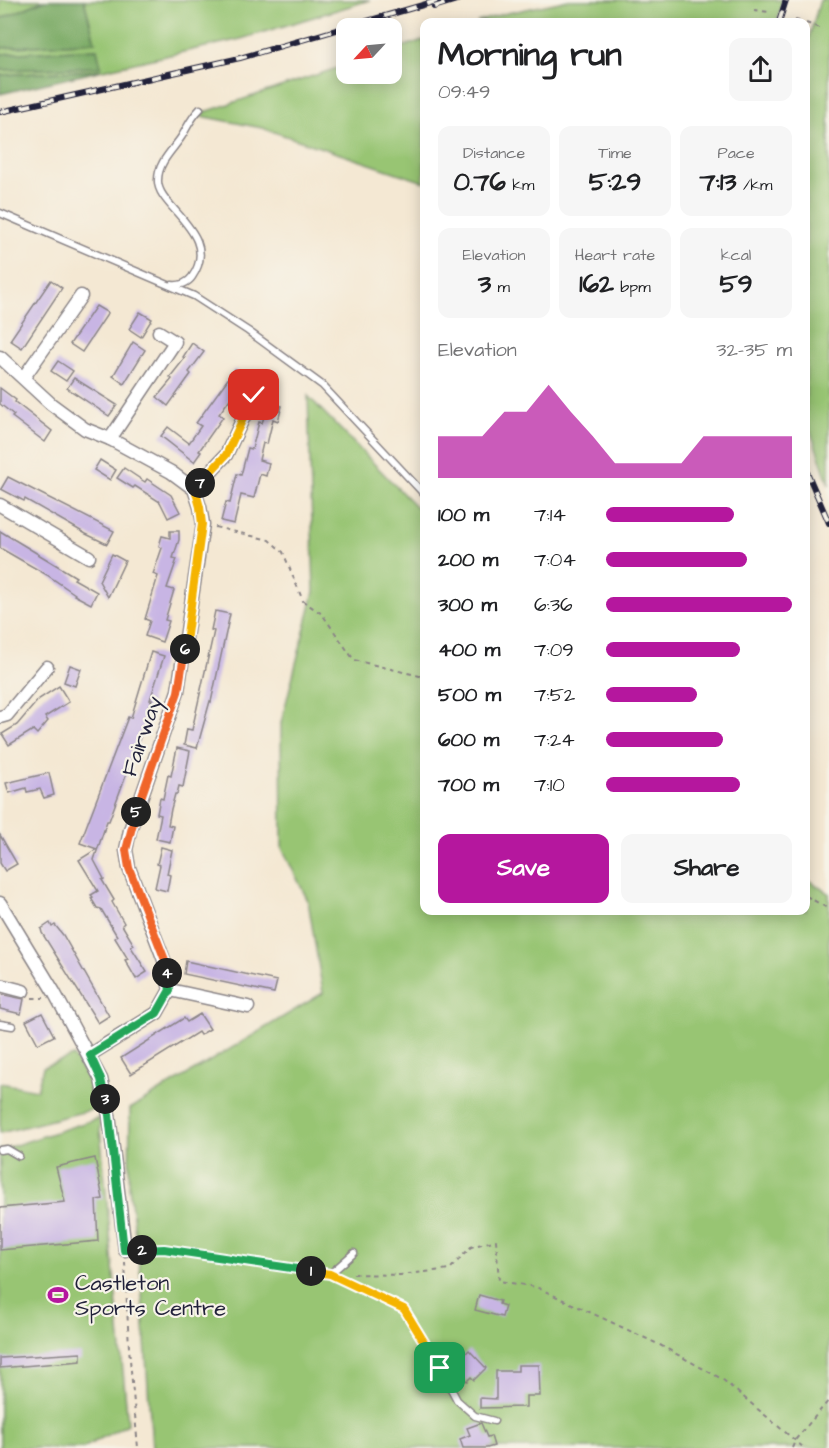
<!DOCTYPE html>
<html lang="en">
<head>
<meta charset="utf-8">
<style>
  body { margin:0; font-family:"Architects Daughter",sans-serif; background:#f6f6f6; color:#202124; height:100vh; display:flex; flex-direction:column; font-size:22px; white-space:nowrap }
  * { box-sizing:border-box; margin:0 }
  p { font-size:20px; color:#757577 }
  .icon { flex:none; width:33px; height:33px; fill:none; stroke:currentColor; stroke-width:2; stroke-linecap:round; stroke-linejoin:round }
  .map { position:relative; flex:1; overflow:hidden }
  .side { position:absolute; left:420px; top:18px; width:390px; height:897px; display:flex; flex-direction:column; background:#fff; border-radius:12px; box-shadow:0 3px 15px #0003 }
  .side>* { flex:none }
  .needle { width:39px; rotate:244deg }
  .buttons { position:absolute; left:336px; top:18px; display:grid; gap:12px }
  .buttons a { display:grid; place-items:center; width:66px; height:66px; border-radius:12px; background:#fff; box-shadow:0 3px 15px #0003; font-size:30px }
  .pin { position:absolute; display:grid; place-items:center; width:51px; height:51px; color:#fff; margin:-26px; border-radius:12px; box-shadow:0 3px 9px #0006 }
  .km { position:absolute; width:30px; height:30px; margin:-15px; border-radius:50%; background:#222; color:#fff; font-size:16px; line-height:30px; text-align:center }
  .round { display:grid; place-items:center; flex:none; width:63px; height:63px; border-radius:12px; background:#f6f6f6 }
  .headline { display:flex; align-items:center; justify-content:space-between; height:102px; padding:0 18px }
  h1 { font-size:33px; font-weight:800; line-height:45px }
  .figures { display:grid; grid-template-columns:repeat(3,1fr); gap:9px; height:102px; padding:6px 18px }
  .figures div { display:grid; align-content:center; border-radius:12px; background:#f6f6f6; text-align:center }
  .figures b { font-size:26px; font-weight:800 }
  .figures small { font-size:16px; font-weight:400 }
  .figures p { font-size:16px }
  .chart { height:168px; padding:12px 18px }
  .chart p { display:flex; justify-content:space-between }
  .chart svg { width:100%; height:108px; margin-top:6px; fill:#b5179e; opacity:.7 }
  .button { display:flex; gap:12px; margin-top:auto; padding:12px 18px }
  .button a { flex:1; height:69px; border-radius:12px; background:#b5179e; color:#fff; font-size:24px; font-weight:800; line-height:69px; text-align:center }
  .button a+a { background:#f6f6f6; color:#202124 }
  ul { padding:0 18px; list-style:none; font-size:20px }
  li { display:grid; grid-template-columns:96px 72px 1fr; align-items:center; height:45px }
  li i { height:15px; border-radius:8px; background:#b5179e }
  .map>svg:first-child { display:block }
</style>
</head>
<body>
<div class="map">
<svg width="829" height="1448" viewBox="0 0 829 1448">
  <rect width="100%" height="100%" fill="#f7f3e8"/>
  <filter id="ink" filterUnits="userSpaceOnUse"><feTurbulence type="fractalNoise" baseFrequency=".0167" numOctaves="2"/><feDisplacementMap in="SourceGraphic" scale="12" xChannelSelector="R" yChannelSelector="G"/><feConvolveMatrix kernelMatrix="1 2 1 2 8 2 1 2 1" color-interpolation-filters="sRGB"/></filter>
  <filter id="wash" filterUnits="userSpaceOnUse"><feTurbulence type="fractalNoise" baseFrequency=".008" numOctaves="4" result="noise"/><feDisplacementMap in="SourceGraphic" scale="24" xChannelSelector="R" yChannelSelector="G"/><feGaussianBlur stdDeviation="1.35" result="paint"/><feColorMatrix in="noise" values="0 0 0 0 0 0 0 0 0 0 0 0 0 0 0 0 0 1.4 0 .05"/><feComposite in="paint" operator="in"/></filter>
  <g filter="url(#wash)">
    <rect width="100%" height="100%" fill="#f4e8d3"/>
    <g fill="#98c573" stroke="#5d7457" stroke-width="1.5">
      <path d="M0 0H45L0 19Z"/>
      <path d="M84 0H370L241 39 103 70 0 75V70L101 67 96 49 0 54V48L95 42Z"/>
      <path d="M569 0H782L777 22H477L503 14Z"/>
      <path d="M820 0H829V485L806 418V47Z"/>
      <path d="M424 40V182L262 128 196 115 346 65V74H392V50Z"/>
      <path d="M308 396 424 515V910H806V878L829 894V1448H152L141 1279 129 1187 130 1109 323 993 308 901 282 848 281 723 314 592Z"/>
      <path d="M73 1056 88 1080 95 1109 0 1133V1083L37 1090 43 1067Z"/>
      <path d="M99 1118 128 1424 83 1448H0V1150Z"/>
    </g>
    <g fill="#7aaa65" stroke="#4e6650" stroke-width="1.5">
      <path d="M45 0H84L95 42 0 48V19Z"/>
      <path d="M97 49 101 67 0 70V54Z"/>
      <path d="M103 70 0 94V75Z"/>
    </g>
    <g id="blocks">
      <g fill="#c8b5e4">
        <path d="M51 280 62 288 22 348 10 340Z"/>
        <path d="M96 306 108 313 82 352 70 344Z"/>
        <path d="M140 312 152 319 141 337 129 329Z"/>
        <path d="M133 342 145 350 124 384 113 376Z"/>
        <path d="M192 343 204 352 189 372 191 374 168 406 157 397 172 379 170 377 185 358 183 357Z"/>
        <path d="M58 361 73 371 66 381 51 371Z"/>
        <path d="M235 369 245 378 219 414 223 417 199 451 201 452 194 462 161 436 168 427 189 443 201 426 196 423Z"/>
        <path d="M74 378 117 405 109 416 67 388Z"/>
        <path d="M0 388 16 400 15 402 52 431 45 442 12 417 14 415 0 404Z"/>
        <path d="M269 402 282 406 278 421 273 419 267 444 263 443 259 460 269 463 266 476 260 474 254 498 241 495 234 524 221 521 226 502 230 503 237 474 241 475 248 448 252 449 259 422 262 423Z"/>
        <path d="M100 460 116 470 110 480 94 470Z"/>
        <path d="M124 468 145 482 147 479 171 495 180 512 168 518 160 502 135 486 133 488 117 478Z"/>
        <path d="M8 477 114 531 107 544 86 534 25 499 24 501 1 489Z"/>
        <path d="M0 531 76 577 74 579 97 592 91 604 74 595 75 594 47 575 0 548Z"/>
        <path d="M170 531H179V540L173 558 177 559 167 588 174 590 165 620 169 621 162 642 145 636 150 621 145 619 158 576 153 574 162 548 159 546 162 536 170 538Z"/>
        <path d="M112 554 125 561 108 597 99 581Z"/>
        <path d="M215 611 230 614 211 702 210 701 197 748 184 745 187 729 192 730 214 631 211 630Z"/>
        <path d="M151 652 164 656 150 700H152L131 764H130L109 821H107L94 860 104 879 102 880 114 900 112 902 124 923 122 925 134 945 131 947 147 972 136 979 125 960 128 959 115 938 117 936 101 909 97 908 91 898 93 897 91 895 98 891 79 860 97 849 80 843 128 717 131 718Z"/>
        <path d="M70 665 81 669 75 686 64 682Z"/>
        <path d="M59 686 69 702 45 717 48 721 37 734 33 730 9 745 2 734 17 725 39 699Z"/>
        <path d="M177 748 190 751 183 787 179 786 177 794H175L171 809 168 825 173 826 170 842 156 839 161 815 157 814 160 798 163 799 168 775 171 776Z"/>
        <path d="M49 773 54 795 44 798 40 789 27 792 26 788 9 793 6 783Z"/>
        <path d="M0 835 17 864 5 871 0 863Z"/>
        <path d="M161 847 172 850 167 874 170 875 167 891 155 888 160 865 157 864Z"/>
        <path d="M50 923 52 927 55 925 63 935 109 1016 98 1023 42 933 41 929Z"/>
        <path d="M186 961 277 981 274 993 184 974Z"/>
        <path d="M0 994 24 999 21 1014 0 1009Z"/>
        <path d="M42 1013 54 1036 38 1044 26 1021Z"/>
        <path d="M200 1014 210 1029 200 1035 198 1032 131 1074 121 1058 184 1018 187 1022Z"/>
        <path d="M95 1158 103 1199 96 1200 98 1241 0 1250V1208L65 1202 56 1167Z"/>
        <path d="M479 1295 500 1301 499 1304 505 1306 502 1317 475 1310Z"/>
        <path d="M469 1350 486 1368 474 1380 471 1377 467 1381 459 1374 464 1370 457 1362Z"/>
        <path d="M81 1353V1361L0 1368V1358Z"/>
        <path d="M518 1365H539L540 1396H526V1407L480 1408V1398L496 1399V1371H518Z"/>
        <path d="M481 1423 487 1437 491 1436 494 1446 487 1448H463L460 1439 470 1435 467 1428Z"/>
      </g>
    </g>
  </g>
  <g filter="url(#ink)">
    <use href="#blocks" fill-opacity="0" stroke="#8b8587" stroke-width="1.5"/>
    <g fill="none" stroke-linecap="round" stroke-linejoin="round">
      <g stroke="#8b8587" stroke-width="9">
        <g id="service">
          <path d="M0 213 194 296 248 331 322 385 424 494"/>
          <path d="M172 285C180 286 188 283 192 277 222 234 156 207 158 180 158 162 173 150 182 136 188 126 191 118 200 109"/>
          <path d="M0 1024 12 1026"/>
          <path d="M0 1150 7 1149 19 1156"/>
          <path d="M125 1250 164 1249 330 1274 391 1303 404 1309 440 1368 457 1400 475 1416 494 1421"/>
          <path d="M330 1274 354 1253"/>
        </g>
      </g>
      <g stroke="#8b8587" stroke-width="15">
        <g id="minor">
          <path d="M0 357 51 404 85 429 110 439 171 472 194 489 200 507 203 524 178 691 130 830 126 850 129 868 164 960 170 990 157 1013 89 1055"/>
          <path d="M24 377 81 296"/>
          <path d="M110 439 175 342 159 332"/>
          <path d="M194 489 226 455 254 395 261 392H270"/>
          <path d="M0 505 89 557"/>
          <path d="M0 717 7 715 47 667"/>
          <path d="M0 903 54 992 101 1079 109 1115 125 1250"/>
          <path d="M0 985 23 991"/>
          <path d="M170 990 248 1007"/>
        </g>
      </g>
      <g stroke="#8b8587" stroke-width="2" stroke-dasharray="4.5 4.5" stroke-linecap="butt">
        <path d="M754 10 769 12"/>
        <path d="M795 20 803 22"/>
        <path d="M806 23 820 28"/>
        <path d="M215 527 269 540 283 552 303 601 322 614 354 660 424 677"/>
        <path d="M806 896 829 909"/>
        <path d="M32 998H44"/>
        <path d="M125 1262 129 1348 138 1448"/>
        <path d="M353 1274 400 1275 450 1269 471 1247 496 1240 499 1281 536 1287 660 1345 722 1379 804 1448"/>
        <path d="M792 1448 796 1439 829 1400"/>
      </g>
      <use href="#service" stroke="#fff" stroke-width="6"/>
      <use href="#minor" stroke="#fff" stroke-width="12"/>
      <g stroke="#22223b" stroke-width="6">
        <g id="rail">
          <path d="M434 7 457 0"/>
          <path d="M779 22 786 0"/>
          <path d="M0 112 240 58 440 0"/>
          <path d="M806 470 829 523"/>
        </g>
      </g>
      <use href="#rail" stroke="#f7f3e8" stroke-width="4" stroke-dasharray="11" stroke-linecap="butt"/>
    </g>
  </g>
  <g fill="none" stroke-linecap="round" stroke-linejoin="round" filter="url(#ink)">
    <g stroke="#fff" stroke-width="12">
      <path id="split-1" d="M311 1271 330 1274 404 1309 440 1368"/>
    </g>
    <g stroke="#fff" stroke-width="12">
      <path id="split-2" d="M142 1250 164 1249 311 1271"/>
    </g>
    <g stroke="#fff" stroke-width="12">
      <path id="split-3" d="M105 1099 109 1115 124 1250H142"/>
    </g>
    <g stroke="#fff" stroke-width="12">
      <path id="split-4" d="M105 1099 101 1079 90 1055 157 1013 170 990 167 973"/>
    </g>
    <g stroke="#fff" stroke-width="12">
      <path id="split-5" d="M136 812 126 850 129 868 165 960 167 973"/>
    </g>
    <g stroke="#fff" stroke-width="12">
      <path id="split-6" d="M136 812 178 692 185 649"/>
    </g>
    <g stroke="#fff" stroke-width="12">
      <path id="split-7" d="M185 649 202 524 200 507 195 489 200 483"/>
    </g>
    <g stroke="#fff" stroke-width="12">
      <path id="split-8" d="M200 483 226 455 254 395"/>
    </g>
    <use href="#split-1" stroke="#f5b400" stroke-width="8"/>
    <use href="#split-2" stroke="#22a559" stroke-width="8"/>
    <use href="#split-3" stroke="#22a559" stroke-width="8"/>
    <use href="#split-4" stroke="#22a559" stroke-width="8"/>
    <use href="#split-5" stroke="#f0652b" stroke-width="8"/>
    <use href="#split-6" stroke="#f0652b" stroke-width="8"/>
    <use href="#split-7" stroke="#f5b400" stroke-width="8"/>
    <use href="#split-8" stroke="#f5b400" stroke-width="8"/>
  </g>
  <defs>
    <g id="stadium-bare" transform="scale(1.62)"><path d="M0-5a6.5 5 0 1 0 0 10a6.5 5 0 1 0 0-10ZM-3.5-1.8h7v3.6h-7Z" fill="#b5179e" stroke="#f7f3e8" stroke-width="2.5" paint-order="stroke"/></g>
  </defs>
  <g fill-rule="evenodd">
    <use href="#stadium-bare" x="58" y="1295"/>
  </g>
  <g text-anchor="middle" stroke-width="4.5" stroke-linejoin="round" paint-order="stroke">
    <g font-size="22" fill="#22223b" stroke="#f7f3e8">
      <text transform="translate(141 736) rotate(-71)" y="8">Fairway</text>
    </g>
    <g font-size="22" fill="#22223b" stroke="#f7f3e8" text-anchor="start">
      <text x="75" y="1290">Castleton<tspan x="75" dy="25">Sports Centre</tspan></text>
    </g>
  </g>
</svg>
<div class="buttons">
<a><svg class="needle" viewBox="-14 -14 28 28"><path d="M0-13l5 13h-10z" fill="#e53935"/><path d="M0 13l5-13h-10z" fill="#757577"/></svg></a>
</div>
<div class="pin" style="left:440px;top:1368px;background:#1e9e55"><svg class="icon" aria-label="arrive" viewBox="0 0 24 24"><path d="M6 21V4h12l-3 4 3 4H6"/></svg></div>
<div class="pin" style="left:254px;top:395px;background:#d93025"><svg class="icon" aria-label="check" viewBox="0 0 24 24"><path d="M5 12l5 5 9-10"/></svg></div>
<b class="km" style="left:311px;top:1271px">1</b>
<b class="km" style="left:142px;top:1250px">2</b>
<b class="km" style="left:105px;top:1099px">3</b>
<b class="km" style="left:167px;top:973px">4</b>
<b class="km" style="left:136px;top:812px">5</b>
<b class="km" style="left:185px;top:649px">6</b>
<b class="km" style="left:200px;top:483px">7</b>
<section class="side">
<div class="headline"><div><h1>Morning run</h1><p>09:49</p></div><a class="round"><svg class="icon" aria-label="share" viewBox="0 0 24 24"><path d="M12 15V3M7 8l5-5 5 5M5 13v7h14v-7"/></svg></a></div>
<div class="figures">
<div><p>Distance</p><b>0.76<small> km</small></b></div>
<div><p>Time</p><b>5:29</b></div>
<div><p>Pace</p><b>7:13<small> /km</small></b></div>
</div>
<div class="figures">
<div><p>Elevation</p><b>3<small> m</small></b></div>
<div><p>Heart rate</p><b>162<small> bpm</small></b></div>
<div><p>kcal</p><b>59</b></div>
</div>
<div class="chart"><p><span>Elevation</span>32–35 m</p>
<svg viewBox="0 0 160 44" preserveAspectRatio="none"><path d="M0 44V27L10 27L20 27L30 17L40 17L50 6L60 17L70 27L80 38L90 38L100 38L110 38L120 27L130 27L140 27L150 27L160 27V44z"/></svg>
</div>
<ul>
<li><b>100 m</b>7:14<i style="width:69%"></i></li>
<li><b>200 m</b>7:04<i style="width:76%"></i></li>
<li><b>300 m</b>6:36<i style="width:100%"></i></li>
<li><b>400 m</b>7:09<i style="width:72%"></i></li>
<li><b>500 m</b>7:52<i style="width:49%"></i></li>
<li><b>600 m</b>7:24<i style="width:63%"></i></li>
<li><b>700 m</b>7:10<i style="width:72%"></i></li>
</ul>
<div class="button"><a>Save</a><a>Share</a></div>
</section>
</div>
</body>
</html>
